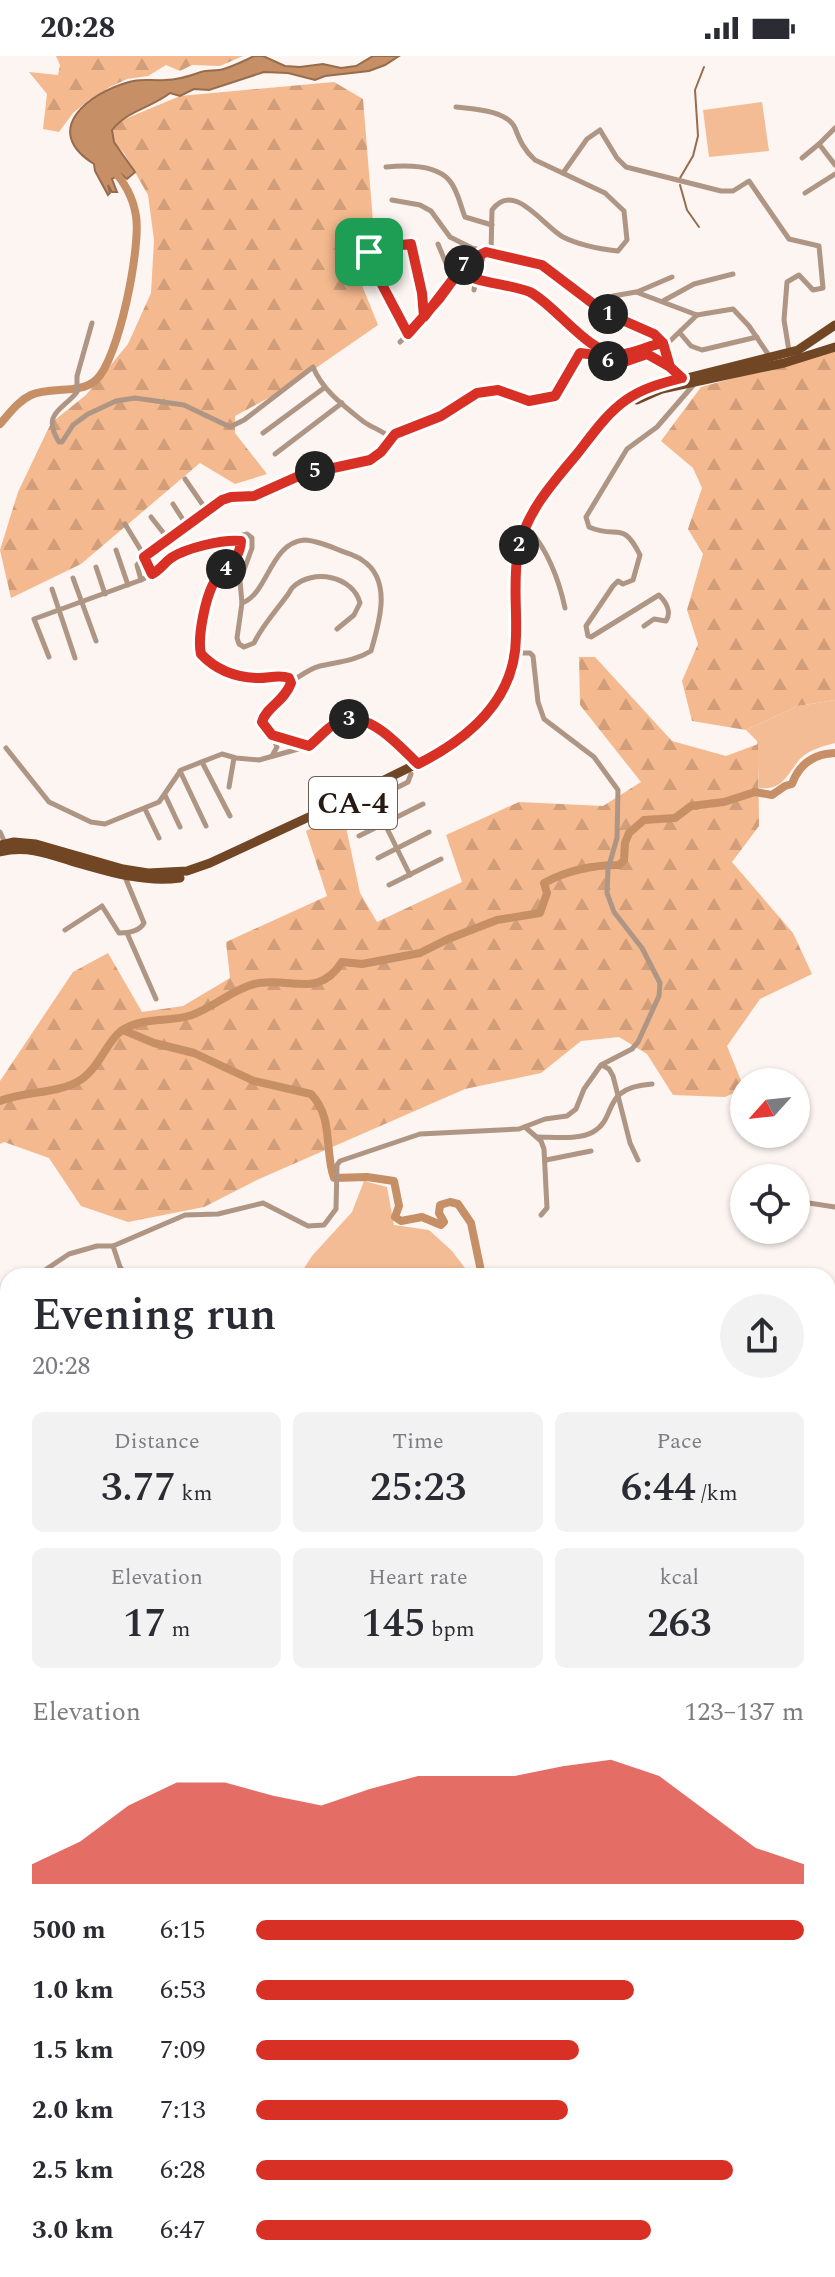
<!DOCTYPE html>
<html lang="en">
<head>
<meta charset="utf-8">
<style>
  body { margin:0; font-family:Spectral,serif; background:#f2f2f3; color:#2b2b33; height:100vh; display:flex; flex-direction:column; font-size:30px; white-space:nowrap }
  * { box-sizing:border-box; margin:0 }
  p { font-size:26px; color:#7c7c81 }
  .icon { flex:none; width:44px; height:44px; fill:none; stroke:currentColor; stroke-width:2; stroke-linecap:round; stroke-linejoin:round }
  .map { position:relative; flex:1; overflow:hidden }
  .panel { position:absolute; left:0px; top:1212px; width:836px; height:1010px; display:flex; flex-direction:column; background:#fff; border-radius:24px 24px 0 0; box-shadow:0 2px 6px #0004 }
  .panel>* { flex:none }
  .needle { width:52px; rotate:243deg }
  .tools { position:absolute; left:730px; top:1012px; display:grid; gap:16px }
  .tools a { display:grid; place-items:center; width:80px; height:80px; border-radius:50%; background:#fff; box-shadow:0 2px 6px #0004; font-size:40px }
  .pin { position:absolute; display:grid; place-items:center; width:68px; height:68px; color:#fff; margin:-34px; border-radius:16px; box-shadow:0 4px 12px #0006 }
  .km { position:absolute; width:40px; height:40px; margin:-20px; border-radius:50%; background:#222; color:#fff; font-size:22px; line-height:40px; text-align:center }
  .round { display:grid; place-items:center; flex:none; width:84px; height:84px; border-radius:42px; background:#f2f2f3 }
  .head { display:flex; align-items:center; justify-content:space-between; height:136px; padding:0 32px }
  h1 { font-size:44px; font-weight:600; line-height:60px }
  .figures { display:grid; grid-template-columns:repeat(3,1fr); gap:12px; height:136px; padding:8px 32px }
  .figures div { display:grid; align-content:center; border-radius:12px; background:#f2f2f3; text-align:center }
  .figures b { font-size:40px; font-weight:600 }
  .figures small { font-size:22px; font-weight:400 }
  .figures p { font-size:22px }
  .chart { height:224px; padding:16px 32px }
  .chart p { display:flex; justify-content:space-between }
  .chart svg { width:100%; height:144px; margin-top:8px; fill:#d93025; opacity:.7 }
  ul { padding:0 32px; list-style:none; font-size:26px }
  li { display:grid; grid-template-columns:128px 96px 1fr; align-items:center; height:60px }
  li i { height:20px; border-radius:10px; background:#d93025 }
  .status { display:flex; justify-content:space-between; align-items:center; height:56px; padding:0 40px; background:#fff; direction:ltr }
  .status svg { height:22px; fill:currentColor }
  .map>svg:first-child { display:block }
</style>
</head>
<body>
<div class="status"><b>20:28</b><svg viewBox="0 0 49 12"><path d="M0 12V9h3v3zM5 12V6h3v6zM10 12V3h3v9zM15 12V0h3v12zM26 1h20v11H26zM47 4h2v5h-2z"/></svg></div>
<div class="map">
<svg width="835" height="2221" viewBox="0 0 835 2221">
  <defs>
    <pattern id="forest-firs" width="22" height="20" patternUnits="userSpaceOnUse" patternTransform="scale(2)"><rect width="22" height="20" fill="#f4b98e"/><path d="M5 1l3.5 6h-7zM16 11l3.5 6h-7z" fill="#d19e79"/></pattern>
  </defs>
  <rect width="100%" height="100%" fill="#fcf5f1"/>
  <g fill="#f4bc94">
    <path d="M762 46 769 95 709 101 703 54Z"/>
    <path d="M835 644V687C823 690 808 694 799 704 787 719 782 735 759 732L757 685 746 674 798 650Z"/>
    <path d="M364 1125 387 1131 394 1169 429 1174 452 1195 471 1220H299L312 1200 352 1156Z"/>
    <path d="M828 1379 835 1384V1630L828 1640Z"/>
  </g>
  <g fill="url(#forest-firs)">
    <path d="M56 0H243L220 10 192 9 180 15 166 9 148 20 127 23 110 31 89 44 73 57 59 76 43 73 47 38 29 16 58 19 60 9Z"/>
    <path d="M334 26 363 43 373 166 349 197 378 269 287 332 235 360V377L267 418 235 428 200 407 81 508 11 542 0 494 18 436 51 367 86 339 128 288 151 237 154 184 148 139 124 97 114 86 112 74 118 66 180 40Z"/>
    <path d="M835 295V644L798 650 746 674 692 665 682 625 698 588 687 554 703 498 688 473 702 432 693 412 661 385 701 331Z"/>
    <path d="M579 601H595L672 685 726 700 758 688 759 770 732 806 793 877 812 918 760 943 727 990 744 1032 725 1041 673 1039 647 998 619 981 581 985 541 1017 465 1033 259 1123 204 1151 128 1166 81 1150 49 1102 4 1086 0 1088V1025L73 916 108 897 142 956 183 950 230 922 226 886 327 840 306 775 343 757 360 837 377 866 462 826 446 779 519 746 603 750 641 726 580 649Z"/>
  </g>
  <path fill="#c78f65" stroke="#976c4c" stroke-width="2" d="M254 0H263L285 10 300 11 323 8 341 12 356 10 373 0H399L385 9 369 15 325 20 315 24 288 17 264 16 209 34 194 33 180 40 170 37C151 52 128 54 112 74L114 86 135 116 127 123 121 118 112 123 117 136H112L108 129 110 137 108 139 95 115 94 108C40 74 89 37 129 26 141 22 152 25 165 24 177 24 190 20 201 16 207 14 213 15 219 14 230 12 244 5 254 0Z"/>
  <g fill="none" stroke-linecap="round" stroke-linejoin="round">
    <g stroke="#976c4c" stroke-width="2">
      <path d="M680 122 693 100 698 80 695 34 704 11"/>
      <path d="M680 129 687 154 699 171"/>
    </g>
    <g stroke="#c78f65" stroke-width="8">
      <path d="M0 368C9 358 18 345 31 339 50 330 80 339 96 324 119 303 141 191 136 160 133 141 124 125 111 112"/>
      <path d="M123 974 154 987 194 997 254 1025 311 1038C334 1062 324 1094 334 1122L367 1121 394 1125 399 1150 395 1161 401 1165 422 1161 441 1169 444 1166 439 1157 440 1149 450 1146 458 1148 471 1167 482 1220"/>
      <path d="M0 1045C25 1035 54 1038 77 1026 98 1015 107 985 121 975 143 960 169 967 192 959 214 951 236 931 259 927 293 922 319 942 342 906L362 908 420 897 448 883 497 864 540 857 547 837 544 827C568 814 592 809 619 809L624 804 625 787 629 777 644 764 675 762 691 750 724 746 755 736 772 739 785 730 792 728C799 708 814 698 835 697"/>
      <path d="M828 1363 835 1367"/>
    </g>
    <g stroke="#af9583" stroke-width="5">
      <path d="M456 51C472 53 507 54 515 72 520 85 524 94 535 104L605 137 624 155 627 184 618 195C599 193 579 189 563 181 543 170 514 124 492 154L491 197"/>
      <path d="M835 72 819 88 835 109"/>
      <path d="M802 102 819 88"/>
      <path d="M386 111C406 109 435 108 449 124 458 134 460 149 465 161L492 169"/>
      <path d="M563 117 587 83 600 74 617 102 626 111 721 135H733L749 125 789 183 819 190 823 232 813 234 799 219 787 226 784 264 789 295"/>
      <path d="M805 137 835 118"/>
      <path d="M392 144 420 149 431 155 450 181 472 192 542 209 604 256 654 278 663 287 670 310"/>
      <path d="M438 188 452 222"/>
      <path d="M476 223 532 237 556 255 583 282 620 299 669 286 697 259 733 253 749 270 770 301"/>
      <path d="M637 236 672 221"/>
      <path d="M663 245 694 228 733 218"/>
      <path d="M604 255 613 240 636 236 697 259"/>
      <path d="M424 261 422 237 411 188 381 191 369 196 367 200 408 278C430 257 455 208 480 201L474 234"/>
      <path d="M92 267 77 320V336C63 354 41 357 59 386H62L73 369 88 358 116 345 135 342 184 349 230 371 244 364 313 311C323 335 344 350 364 366 373 372 383 375 391 382"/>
      <path d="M680 277 691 290 702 294 757 281"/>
      <path d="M400 286 408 278"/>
      <path d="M263 377 324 332"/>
      <path d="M275 398 342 347"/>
      <path d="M185 423 207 455"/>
      <path d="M173 448 187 470"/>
      <path d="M151 461 169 484"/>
      <path d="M125 468 142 496 152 518"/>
      <path d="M530 474C549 497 559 524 565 552"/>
      <path d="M241 485C240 505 224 510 214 525 208 537 195 587 202 599 206 606 219 613 227 616 249 626 274 616 289 622L291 627C284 646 266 651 262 666L272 679 309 690"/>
      <path d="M116 494 128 529"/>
      <path d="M96 511 105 538"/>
      <path d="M73 522 96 585"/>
      <path d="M141 524 137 509 144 501 222 444 231 441 254 440 301 419 370 404 381 396 395 378 441 360 477 337 498 334 529 345 555 340 580 297 596 299 618 308 647 298 670 311 682 322"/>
      <path d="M52 533 75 602"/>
      <path d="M242 547C268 538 270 487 304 484 313 484 330 490 339 494 346 497 355 499 362 504 393 524 379 567 371 595 355 605 338 606 320 610 310 612 299 621 291 626"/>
      <path d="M644 570 654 563 666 565C672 556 666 546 659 539L591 581 588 580 586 570 613 530 618 525 623 528 633 524 640 499C622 463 618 484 589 471L586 461 627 393 657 371 696 326"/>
      <path d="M49 601 34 563 141 524 161 514 169 503 182 497 222 485H241L243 479 247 478 252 482V492L240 525 242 547 237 582 239 588 244 591 254 587C262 570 275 556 286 541 289 538 290 534 293 531 313 512 353 520 360 547L354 559 337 573"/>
      <path d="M6 692 49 746 91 766 105 768 159 746 181 714 222 698 236 702 259 704 309 690 332 669 349 663 373 669 418 707"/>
      <path d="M272 700 277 691 273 681"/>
      <path d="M202 706 230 760"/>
      <path d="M180 715 206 770"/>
      <path d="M229 731 234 702"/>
      <path d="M165 739 180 771"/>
      <path d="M373 744 410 819"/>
      <path d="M346 750 373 744 408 726 411 718"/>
      <path d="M145 753 159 782"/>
      <path d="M0 776 5 787"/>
      <path d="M359 780 423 748"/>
      <path d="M378 802 429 776"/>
      <path d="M389 829 441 803"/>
      <path d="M65 874 102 850 119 877C128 877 139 876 144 867L125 821"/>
      <path d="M127 877 156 943"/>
      <path d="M602 1009 609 1013 613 1020 630 1087 638 1104"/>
      <path d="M525 1071 541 1085 544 1093 547 1152 541 1159"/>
      <path d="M537 1081C554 1081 579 1084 593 1076 619 1061 599 1032 652 1028"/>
      <path d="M546 1104 591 1095"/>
      <path d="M796 1145 835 1151"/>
      <path d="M113 1190 120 1211 127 1220"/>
      <path d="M36 1220 69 1198 97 1190H113L185 1159 218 1158 263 1147 308 1170 324 1169 336 1153 337 1109 340 1105 420 1078 519 1073 545 1063 567 1060 576 1053 584 1033 601 1009 632 993 638 986 659 940 660 927 642 892 614 856 607 837 608 813 617 782 618 734 594 701 544 663 538 646 533 600 530 597H521"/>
      <path d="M0 1261 8 1248"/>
      <path d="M828 1809 835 1805"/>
      <path d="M0 2028 8 2042"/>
      <path d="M0 2086 8 2145"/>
      <path d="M177 2214 187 2221"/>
      <path d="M350 2214 351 2221"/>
      <path d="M734 2214 737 2221"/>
      <path d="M805 2214 808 2221"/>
      <path d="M163 2221 167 2214"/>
      <path d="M296 2221 319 2214"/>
      <path d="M380 2221 401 2214"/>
      <path d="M549 2221 572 2214"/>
      <path d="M762 2221 772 2216"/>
    </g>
    <g stroke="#704624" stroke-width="9">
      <path d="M637 344 662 333 784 307 835 291"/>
      <path d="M0 789 14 786 36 788 123 813 148 817 187 815 210 807 311 760 449 692 470 676 490 655 510 618 516 584V507L530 460 548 432 606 361 625 345 651 331 798 294 835 269"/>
      <path d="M0 796C27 789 49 798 74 806 109 816 144 827 180 822"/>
    </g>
  </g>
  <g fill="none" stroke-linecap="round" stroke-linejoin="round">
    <g stroke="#fff" stroke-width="16">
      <path id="route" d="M369 196 367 200 408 278 439 243 466 206 486 196 542 209 604 256 654 278 663 287 670 311 682 322C662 327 643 332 626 344 606 358 592 379 577 398 552 428 526 456 518 495 513 524 517 552 516 580 516 643 470 682 418 708 397 688 366 649 333 669 325 674 317 684 309 690L272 679 262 666C266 651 284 646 291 627L289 622C278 618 267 623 256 622 235 621 215 613 201 598 197 581 206 536 217 522 227 508 240 504 241 485 223 483 186 492 171 502 164 507 160 514 152 518L144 501 222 444 231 441 254 440 301 419 370 404 381 396 395 378 441 360 477 337 498 334 529 345 555 340 580 297 596 299 618 308 647 298 670 311 663 287C649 289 634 298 621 298 588 299 558 251 530 236 516 230 492 228 476 223L480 201 466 206 424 261 422 237 411 188 381 191 369 196"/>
    </g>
    <use href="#route" stroke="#d93025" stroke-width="10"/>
  </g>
  <g text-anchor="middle" stroke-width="8" stroke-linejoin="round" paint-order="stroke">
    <rect fill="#fff" stroke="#675f59" stroke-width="2" x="309" y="721" width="88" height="52" rx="6"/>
    <g font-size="30" font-weight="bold" fill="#261a12">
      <text x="353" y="757">CA-4</text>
    </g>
  </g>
</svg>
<div class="tools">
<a><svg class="needle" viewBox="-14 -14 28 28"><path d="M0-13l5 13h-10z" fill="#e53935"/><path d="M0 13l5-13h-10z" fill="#7c7c81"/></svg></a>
<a><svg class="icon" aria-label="locate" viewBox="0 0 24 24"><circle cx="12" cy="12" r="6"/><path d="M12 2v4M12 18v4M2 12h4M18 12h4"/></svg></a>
</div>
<div class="pin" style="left:369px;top:196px;background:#1e9e55"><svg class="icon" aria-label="arrive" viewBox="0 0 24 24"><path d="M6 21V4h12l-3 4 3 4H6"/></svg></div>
<b class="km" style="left:608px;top:258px">1</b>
<b class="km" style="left:519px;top:489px">2</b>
<b class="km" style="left:349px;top:663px">3</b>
<b class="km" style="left:226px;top:513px">4</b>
<b class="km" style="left:315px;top:415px">5</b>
<b class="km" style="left:608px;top:305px">6</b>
<b class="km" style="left:464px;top:209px">7</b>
<section class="panel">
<div class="head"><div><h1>Evening run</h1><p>20:28</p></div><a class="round"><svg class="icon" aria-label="share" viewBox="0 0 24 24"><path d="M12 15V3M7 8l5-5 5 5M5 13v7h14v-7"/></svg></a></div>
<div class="figures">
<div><p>Distance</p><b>3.77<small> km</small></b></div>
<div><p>Time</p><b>25:23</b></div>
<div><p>Pace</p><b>6:44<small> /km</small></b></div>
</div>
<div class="figures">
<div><p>Elevation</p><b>17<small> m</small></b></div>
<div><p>Heart rate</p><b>145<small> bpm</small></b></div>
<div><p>kcal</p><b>263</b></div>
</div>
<div class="chart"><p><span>Elevation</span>123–137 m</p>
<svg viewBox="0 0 160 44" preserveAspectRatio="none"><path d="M0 44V38L10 31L20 20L30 13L40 13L50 17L60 20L70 15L80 11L90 11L100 11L110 8L120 6L130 11L140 22L150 33L160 38V44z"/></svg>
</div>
<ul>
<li><b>500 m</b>6:15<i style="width:100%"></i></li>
<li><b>1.0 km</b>6:53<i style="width:69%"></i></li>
<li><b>1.5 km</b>7:09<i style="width:59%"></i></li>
<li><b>2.0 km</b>7:13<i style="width:57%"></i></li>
<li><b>2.5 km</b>6:28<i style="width:87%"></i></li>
<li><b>3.0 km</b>6:47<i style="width:72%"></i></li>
</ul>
</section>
</div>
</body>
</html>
